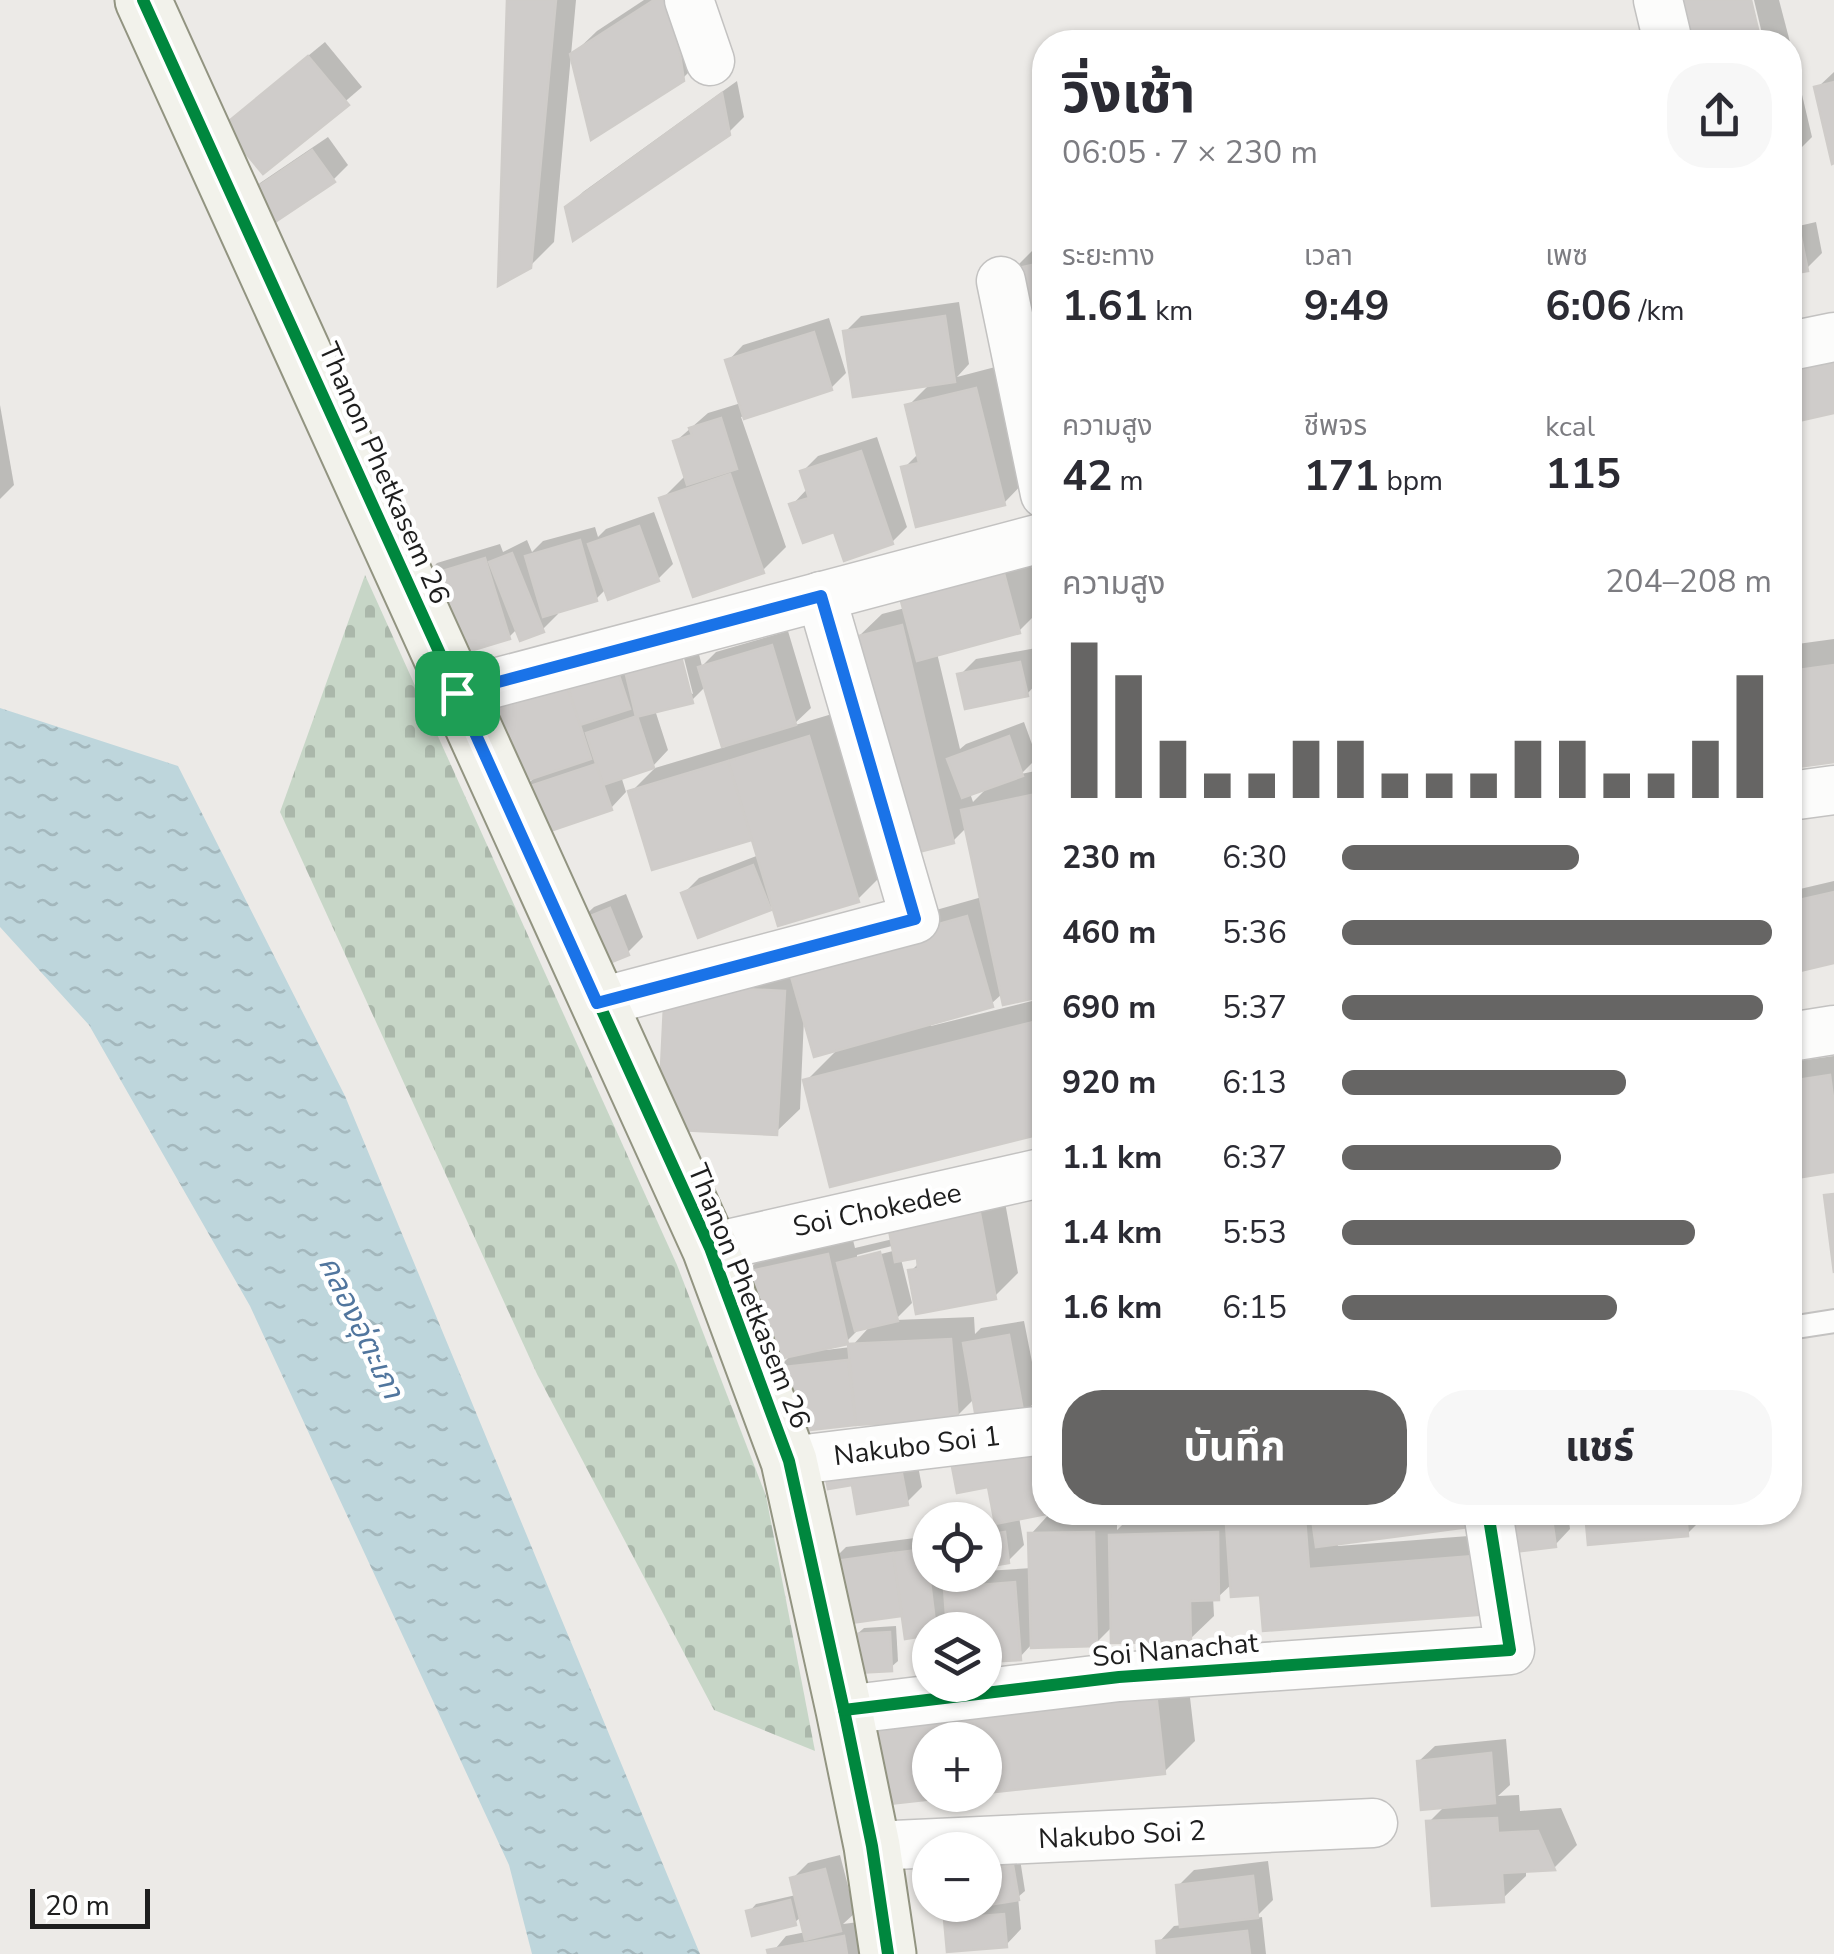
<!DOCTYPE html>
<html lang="th">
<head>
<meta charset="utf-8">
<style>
  body { margin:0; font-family:"Nunito Sans","Noto Sans Thai",sans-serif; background:#f7f7f7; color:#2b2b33; height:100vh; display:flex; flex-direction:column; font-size:38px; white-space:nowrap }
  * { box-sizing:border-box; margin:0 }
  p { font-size:32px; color:#7c7c81 }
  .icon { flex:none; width:55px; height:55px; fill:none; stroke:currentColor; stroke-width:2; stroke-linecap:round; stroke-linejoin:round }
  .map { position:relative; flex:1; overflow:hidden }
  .sheet { position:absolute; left:1032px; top:30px; width:770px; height:1495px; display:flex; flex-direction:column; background:#fff; border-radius:40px; box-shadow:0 2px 8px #0004 }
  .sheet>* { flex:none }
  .fabs { position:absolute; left:912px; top:1502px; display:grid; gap:20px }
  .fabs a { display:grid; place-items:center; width:90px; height:90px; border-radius:50%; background:#fff; box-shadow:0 2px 8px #0004; font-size:50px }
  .scale { position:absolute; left:30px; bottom:25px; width:120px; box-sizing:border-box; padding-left:10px; border:5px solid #1e1e1e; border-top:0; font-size:28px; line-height:35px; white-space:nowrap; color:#1e1e1e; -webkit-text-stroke:8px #fff; paint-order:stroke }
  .pin { position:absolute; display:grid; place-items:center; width:85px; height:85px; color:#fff; margin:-42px; border-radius:20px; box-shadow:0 5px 15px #0006 }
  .round { display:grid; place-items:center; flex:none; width:105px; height:105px; border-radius:40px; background:#f7f7f7 }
  .headline { display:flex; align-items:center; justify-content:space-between; height:170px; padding:0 30px }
  h1 { font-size:55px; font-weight:700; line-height:75px }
  .metrics { display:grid; grid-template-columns:repeat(3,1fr); gap:15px; height:170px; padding:10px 30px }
  .metrics div { display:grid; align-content:center }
  .metrics b { font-size:42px; font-weight:700 }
  .metrics small { font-size:28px; font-weight:400 }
  .metrics p { font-size:28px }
  .chart { height:280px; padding:20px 30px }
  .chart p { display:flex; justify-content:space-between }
  .chart svg { width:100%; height:180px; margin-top:10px; stroke:#666564; stroke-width:6 }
  .button { display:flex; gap:20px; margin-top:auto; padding:20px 30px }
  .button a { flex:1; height:115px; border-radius:40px; background:#666564; color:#fff; font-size:40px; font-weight:700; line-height:115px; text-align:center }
  .button a+a { background:#f7f7f7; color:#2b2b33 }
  ul { padding:0 30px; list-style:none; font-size:32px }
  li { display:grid; grid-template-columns:160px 120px 1fr; align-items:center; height:75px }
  li i { height:25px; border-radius:12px; background:#666564 }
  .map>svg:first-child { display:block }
</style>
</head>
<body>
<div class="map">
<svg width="1834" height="1954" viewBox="0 0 1834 1954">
  <defs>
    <pattern id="cemetery-stones" width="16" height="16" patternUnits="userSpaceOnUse" patternTransform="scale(2.5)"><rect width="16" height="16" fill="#c7d6c7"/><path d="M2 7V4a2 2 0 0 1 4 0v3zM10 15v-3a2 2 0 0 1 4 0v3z" fill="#aab7aa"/></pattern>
    <pattern id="water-ripples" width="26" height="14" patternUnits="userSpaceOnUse" patternTransform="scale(2.5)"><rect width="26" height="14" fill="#bed6dc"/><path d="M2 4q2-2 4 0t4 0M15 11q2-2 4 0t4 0" fill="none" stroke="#a3b7bc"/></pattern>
  </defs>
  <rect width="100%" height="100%" fill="#eceae7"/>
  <path fill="url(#cemetery-stones)" d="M365 575 677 1265 766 1496 815 1751 714 1710 537 1374 280 812Z"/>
  <path fill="url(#water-ripples)" d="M0 708 178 766 345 1096 700 1954H532L509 1865 250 1306 89 1025 0 927Z"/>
  <g fill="#0003" fill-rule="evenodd">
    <path d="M510 0H576L554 242 530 266Z"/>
    <path d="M644 0H698L706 55 682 79 573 54 597 31Z"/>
    <path d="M1754 0H1779L1790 42H1764Z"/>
    <path d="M1368 35 1370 42H1339Z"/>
    <path d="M325 42 362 87 264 171 242 110Z"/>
    <path d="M1790 44 1812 137 1790 159Z"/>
    <path d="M1834 72V159L1817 88Z"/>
    <path d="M737 81 744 117 728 133 567 208 583 192Z"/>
    <path d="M328 137 348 165 333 180 245 199 260 183Z"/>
    <path d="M1816 222 1822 253 1807 268 1801 269 1790 284V228Z"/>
    <path d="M1045 245V371L1012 271 1036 247Z"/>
    <path d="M959 302 969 364 957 377 999 366 1027 479 1004 503 904 468 919 453 908 406 931 383 845 332 861 316Z"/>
    <path d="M829 318 846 373 831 388 741 417 786 547 762 571 662 499 686 475 676 441 708 413 741 403 728 361 743 345Z"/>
    <path d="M0 405 14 485 0 499Z"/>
    <path d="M877 437 907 527 892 542 836 529 792 505 808 488 803 471 818 456Z"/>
    <path d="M654 512 673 564 658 579 606 589 596 599 556 611 558 614 542 630 518 628 509 637 422 579 437 563 500 544 503 552 527 540 532 552 543 541 595 527 598 537 606 529Z"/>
    <path d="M1024 540 1043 607 1019 631 937 653 960 749 966 744 1024 722 1037 758 1021 774 1045 769V1130L806 1081 840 1047 804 1018 800 1109 776 1132 668 986 982 897 967 827 953 841 858 637 882 614 905 608ZM989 786 973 802 970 793ZM1003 993 1031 996 1032 1001 931 1026 930 1022 991 1004Z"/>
    <path d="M692 627 702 666 716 652 788 631 811 708 792 726 832 714 881 876 858 899 774 904 769 908 684 893 699 878 759 855 753 836 631 792 655 768 725 747 706 686 691 701 655 710 668 750 653 766 621 776 626 792 611 808 521 791 538 774 505 784 586 651 693 694 677 630Z"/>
    <path d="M1834 639V760L1790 765V645Z"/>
    <path d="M1036 648 1042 678 1027 694 960 675 976 659Z"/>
    <path d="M1834 881V960L1790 930V899L1800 889Z"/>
    <path d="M626 894 643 937 627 953 578 922 594 907Z"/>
    <path d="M1834 1056V1170L1790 1176V1062Z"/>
    <path d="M1002 1186 1018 1273 995 1296 911 1271 920 1262 919 1256 901 1259 912 1303 895 1320 974 1317 975 1334 981 1328 1024 1321 1039 1398 1023 1414 975 1398 956 1417 784 1430 777 1369 793 1353 745 1274 768 1250 851 1232 855 1248 893 1239ZM892 1246 893 1251 857 1260V1255ZM869 1319 873 1323 851 1347 826 1350 825 1346 847 1341Z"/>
    <path d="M1045 1426V1511L1019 1517 1024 1545 1008 1561 985 1564V1523L997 1521Z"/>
    <path d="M914 1444 922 1487 907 1502 854 1482Z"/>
    <path d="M1051 1512H1117V1530L1135 1512H1487L1337 1542 1338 1546 1508 1533 1512 1588 1262 1592 1233 1583 1218 1597H1213L1214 1616 1190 1639 1113 1626 1096 1643 1031 1645 1020 1657 985 1660V1630H949L948 1619 930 1633 830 1563 846 1547 930 1536V1575H946L947 1587 960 1575H985V1571L1032 1568 1031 1534Z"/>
    <path d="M1511 1512H1568L1570 1529 1555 1545Z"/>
    <path d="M1588 1512H1702L1703 1518 1687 1534Z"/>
    <path d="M896 1626 898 1661 890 1668 856 1635 864 1628Z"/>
    <path d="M1185 1654 1195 1741 1164 1772 985 1791V1740H930V1795H946L890 1801 880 1714Z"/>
    <path d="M1506 1739 1510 1785 1498 1796 1519 1795 1520 1811 1561 1808 1577 1845 1554 1868 1526 1869V1876L1502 1899 1429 1822 1446 1805 1419 1761 1435 1746Z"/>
    <path d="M985 1850 1020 1859 1025 1891 1018 1897 1021 1929 1006 1945 947 1920 962 1905 990 1902 988 1890 985 1894Z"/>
    <path d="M840 1855 855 1913 843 1924 859 1922 865 1954H771L786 1936 806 1932 802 1916 794 1923 749 1912 756 1904 796 1895 792 1879 808 1863Z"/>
    <path d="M1268 1861 1273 1900 1255 1918 1262 1917 1266 1954H1160L1159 1942 1174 1926 1183 1925 1178 1886 1194 1870Z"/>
  </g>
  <g fill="#cfccca" stroke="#cfccc9" stroke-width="2.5">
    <path d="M507 0H556L531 268 498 286Z"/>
    <path d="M654 0H672L684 81 591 140 570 54Z"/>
    <path d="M1676 0H1751L1761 42H1686Z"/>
    <path d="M308 56 349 105 263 174 223 126Z"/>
    <path d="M1834 82V163L1832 164 1814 87Z"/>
    <path d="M722 93 730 135 573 241 565 207Z"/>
    <path d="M312 150 335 182 263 230 241 198Z"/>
    <path d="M1801 237 1808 271 1790 274V239Z"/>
    <path d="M1045 262V374L1035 376 1009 270Z"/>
    <path d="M945 316 955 382 853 397 843 331Z"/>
    <path d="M814 332 832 390 744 419 725 360Z"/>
    <path d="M1834 354V413L1790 423V364Z"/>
    <path d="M976 388 1005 505 916 527 901 467 919 463 905 405Z"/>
    <path d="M721 418 737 469 687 485 673 441 692 435 689 428Z"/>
    <path d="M861 451 893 544 844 561 834 532 803 543 789 504 809 498 800 471Z"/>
    <path d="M730 474 764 573 693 597 659 498Z"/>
    <path d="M639 526 659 581 608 600 588 544Z"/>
    <path d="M580 540 597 601 543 617 525 556Z"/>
    <path d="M512 553 544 632 520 641 489 562Z"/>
    <path d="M485 558 510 639 444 659 419 578Z"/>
    <path d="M1001 562 1020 633 917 661 898 590Z"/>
    <path d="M902 625 954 843 907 855 855 637Z"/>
    <path d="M677 641 693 703 636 717 621 654Z"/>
    <path d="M772 645 796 725 722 747 698 667Z"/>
    <path d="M613 657 630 709 580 725 563 673Z"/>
    <path d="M1020 662 1028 696 965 709 957 674Z"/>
    <path d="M1834 665V762L1790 768V671Z"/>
    <path d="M563 673 591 759 504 788 476 701Z"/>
    <path d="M637 716 654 768 603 785 586 733Z"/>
    <path d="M809 736 859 902 778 926 728 761Z"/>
    <path d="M1009 736 1023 776 962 798 947 759Z"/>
    <path d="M728 761 752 840 652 870 628 791Z"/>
    <path d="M596 764 612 810 533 837 518 790Z"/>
    <path d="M1045 792V996L1003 1005 961 810Z"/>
    <path d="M753 865 771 910 698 938 681 893Z"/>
    <path d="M1834 892V963L1796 972 1790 942V902Z"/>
    <path d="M610 908 629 955 594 969 576 922Z"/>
    <path d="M967 916 993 1007 814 1057 788 966Z"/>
    <path d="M665 985 785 991 777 1135 658 1129Z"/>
    <path d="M1045 1019V1133L830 1187 803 1080Z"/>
    <path d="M1830 1075 1834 1105V1172L1790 1179V1081Z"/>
    <path d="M1834 1194V1273L1824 1195Z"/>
    <path d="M979 1208 996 1299 916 1314 908 1270 918 1269 917 1258 895 1262 888 1225Z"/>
    <path d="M880 1252 898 1321 855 1331 837 1263Z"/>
    <path d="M828 1254 848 1344 761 1363 742 1273Z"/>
    <path d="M1009 1335 1024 1416 977 1424 963 1343Z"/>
    <path d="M951 1339 958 1419 856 1425 848 1344Z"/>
    <path d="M848 1360 856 1425 782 1433 774 1368Z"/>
    <path d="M1031 1440 1046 1514 995 1524 988 1487 957 1493 950 1456Z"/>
    <path d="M899 1458 908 1505 857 1514 852 1485 828 1489 825 1473Z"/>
    <path d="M1311 1512H1475L1477 1526 1316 1547Z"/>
    <path d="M1508 1512H1551L1556 1547 1513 1552Z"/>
    <path d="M1585 1512H1686L1688 1536 1588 1545Z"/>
    <path d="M1305 1518 1309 1569 1485 1555 1489 1614 1263 1631 1260 1595 1231 1597 1226 1524Z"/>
    <path d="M1005 1532 1009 1563 985 1567V1535Z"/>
    <path d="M1094 1532 1097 1646 1031 1648 1028 1533Z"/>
    <path d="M1218 1532 1219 1600 1190 1601 1191 1642 1111 1643 1109 1535Z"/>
    <path d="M926 1549 936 1630H930V1635L905 1639 893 1553Z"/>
    <path d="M893 1553 902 1616 836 1625 828 1562Z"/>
    <path d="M1015 1582 1021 1660 985 1662V1630H947L944 1588Z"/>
    <path d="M890 1632 892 1671 856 1673 854 1634Z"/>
    <path d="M1155 1684 1165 1774 985 1793V1740H930V1795H970L888 1804 877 1713Z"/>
    <path d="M1491 1753 1495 1803 1421 1810 1417 1761Z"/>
    <path d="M1497 1818 1498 1833 1538 1831 1555 1870 1502 1873 1504 1902 1432 1906 1426 1821Z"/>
    <path d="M1013 1865 1019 1900 988 1905 985 1869Z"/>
    <path d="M825 1869 841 1931 805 1940 790 1878Z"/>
    <path d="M1253 1876 1258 1918 1180 1927 1176 1885Z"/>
    <path d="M790 1900 796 1925 752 1936 746 1911Z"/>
    <path d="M1004 1914 1007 1947 947 1952 944 1919Z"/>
    <path d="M1247 1931 1250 1954H1157L1156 1941Z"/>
    <path d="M844 1936 847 1954H768L767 1950Z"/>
  </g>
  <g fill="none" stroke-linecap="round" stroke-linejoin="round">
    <g stroke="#c3c2c1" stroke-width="26">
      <path id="lane" d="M1790 1328 1834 1321"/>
    </g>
    <g stroke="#c3c2c1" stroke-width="51">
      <g id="street">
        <path d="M689 0 710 61"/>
        <path d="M1658 0 1668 42"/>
        <path d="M1001 281 1045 494"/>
        <path d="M1790 346 1834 337"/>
        <path d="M457 693 1045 537"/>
        <path d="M1790 796 1834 790"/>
        <path d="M597 1003 915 919 821 596"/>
        <path d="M1790 1037 1834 1030"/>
        <path d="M710 1248 1045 1172"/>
        <path d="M789 1461 1045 1430"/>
        <path d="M844 1710 1119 1677 1510 1650 1488 1512"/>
        <path d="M872 1846 1373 1823"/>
      </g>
    </g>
    <g stroke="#929481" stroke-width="59">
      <path id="secondary" d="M143 0 710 1248 789 1461 844 1710 872 1846 888 1954"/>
    </g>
    <use href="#lane" stroke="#fcfcfb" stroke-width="22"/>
    <use href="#street" stroke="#fcfcfb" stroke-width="48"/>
    <use href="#secondary" stroke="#f2f2eb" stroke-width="55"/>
    <g stroke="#fff" stroke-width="19">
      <g id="cycleway">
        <path d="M143 0 710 1248 789 1461 844 1710 872 1846 888 1954"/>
        <path d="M844 1710 1119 1677 1510 1650 1488 1512"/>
      </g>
    </g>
    <use href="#cycleway" stroke="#00873e" stroke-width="12"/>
  </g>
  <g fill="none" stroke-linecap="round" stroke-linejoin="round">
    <g stroke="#fff" stroke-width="20">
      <path id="route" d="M821 596 915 919 597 1003 457 693Z"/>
    </g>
    <use href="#route" stroke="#1a73e8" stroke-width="12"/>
  </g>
  <g text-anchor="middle" stroke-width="9" stroke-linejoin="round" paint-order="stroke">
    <g font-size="28" fill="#1e1e1e" stroke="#fff">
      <text transform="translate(385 473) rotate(66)" y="10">Thanon Phetkasem 26</text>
      <text transform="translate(877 1209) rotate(-12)" y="10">Soi Chokedee</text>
      <text transform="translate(750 1296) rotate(68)" y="10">Thanon Phetkasem 26</text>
      <text transform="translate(917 1445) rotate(-7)" y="10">Nakubo Soi 1</text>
      <text transform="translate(1175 1649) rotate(-5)" y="10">Soi Nanachat</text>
      <text transform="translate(1122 1834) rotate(-3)" y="10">Nakubo Soi 2</text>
    </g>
    <g font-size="30" font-style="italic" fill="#51769e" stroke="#fff">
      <text transform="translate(361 1327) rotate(64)" y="10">คลองอุ่ตะเภา</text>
    </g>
  </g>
</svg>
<div class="fabs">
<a><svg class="icon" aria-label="locate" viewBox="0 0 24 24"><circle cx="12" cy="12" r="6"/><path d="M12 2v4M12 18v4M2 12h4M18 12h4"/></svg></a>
<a><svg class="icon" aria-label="layers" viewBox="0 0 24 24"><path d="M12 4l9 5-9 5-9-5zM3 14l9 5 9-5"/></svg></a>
<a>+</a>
<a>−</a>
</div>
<div class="scale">20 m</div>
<div class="pin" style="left:457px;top:693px;background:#1e9e55"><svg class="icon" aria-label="arrive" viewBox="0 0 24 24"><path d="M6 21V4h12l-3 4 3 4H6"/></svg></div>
<section class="sheet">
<div class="headline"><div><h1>วิ่งเช้า</h1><p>06:05 · 7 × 230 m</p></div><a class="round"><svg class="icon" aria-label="share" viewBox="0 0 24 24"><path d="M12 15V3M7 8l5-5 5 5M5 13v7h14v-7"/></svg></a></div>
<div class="metrics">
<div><p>ระยะทาง</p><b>1.61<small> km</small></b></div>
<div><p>เวลา</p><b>9:49</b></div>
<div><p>เพซ</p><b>6:06<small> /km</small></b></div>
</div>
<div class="metrics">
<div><p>ความสูง</p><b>42<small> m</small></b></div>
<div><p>ชีพจร</p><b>171<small> bpm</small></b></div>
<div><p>kcal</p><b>115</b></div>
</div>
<div class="chart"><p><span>ความสูง</span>204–208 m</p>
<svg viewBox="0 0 160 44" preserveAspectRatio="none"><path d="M5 44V6M15 44V14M25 44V30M35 44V38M45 44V38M55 44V30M65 44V30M75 44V38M85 44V38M95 44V38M105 44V30M115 44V30M125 44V38M135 44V38M145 44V30M155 44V14"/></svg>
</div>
<ul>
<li><b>230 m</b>6:30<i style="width:55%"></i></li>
<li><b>460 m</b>5:36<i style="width:100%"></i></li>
<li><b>690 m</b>5:37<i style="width:98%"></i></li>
<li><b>920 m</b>6:13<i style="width:66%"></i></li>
<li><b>1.1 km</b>6:37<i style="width:51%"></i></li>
<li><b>1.4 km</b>5:53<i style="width:82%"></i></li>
<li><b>1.6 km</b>6:15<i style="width:64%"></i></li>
</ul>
<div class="button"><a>บันทึก</a><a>แชร์</a></div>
</section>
</div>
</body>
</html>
